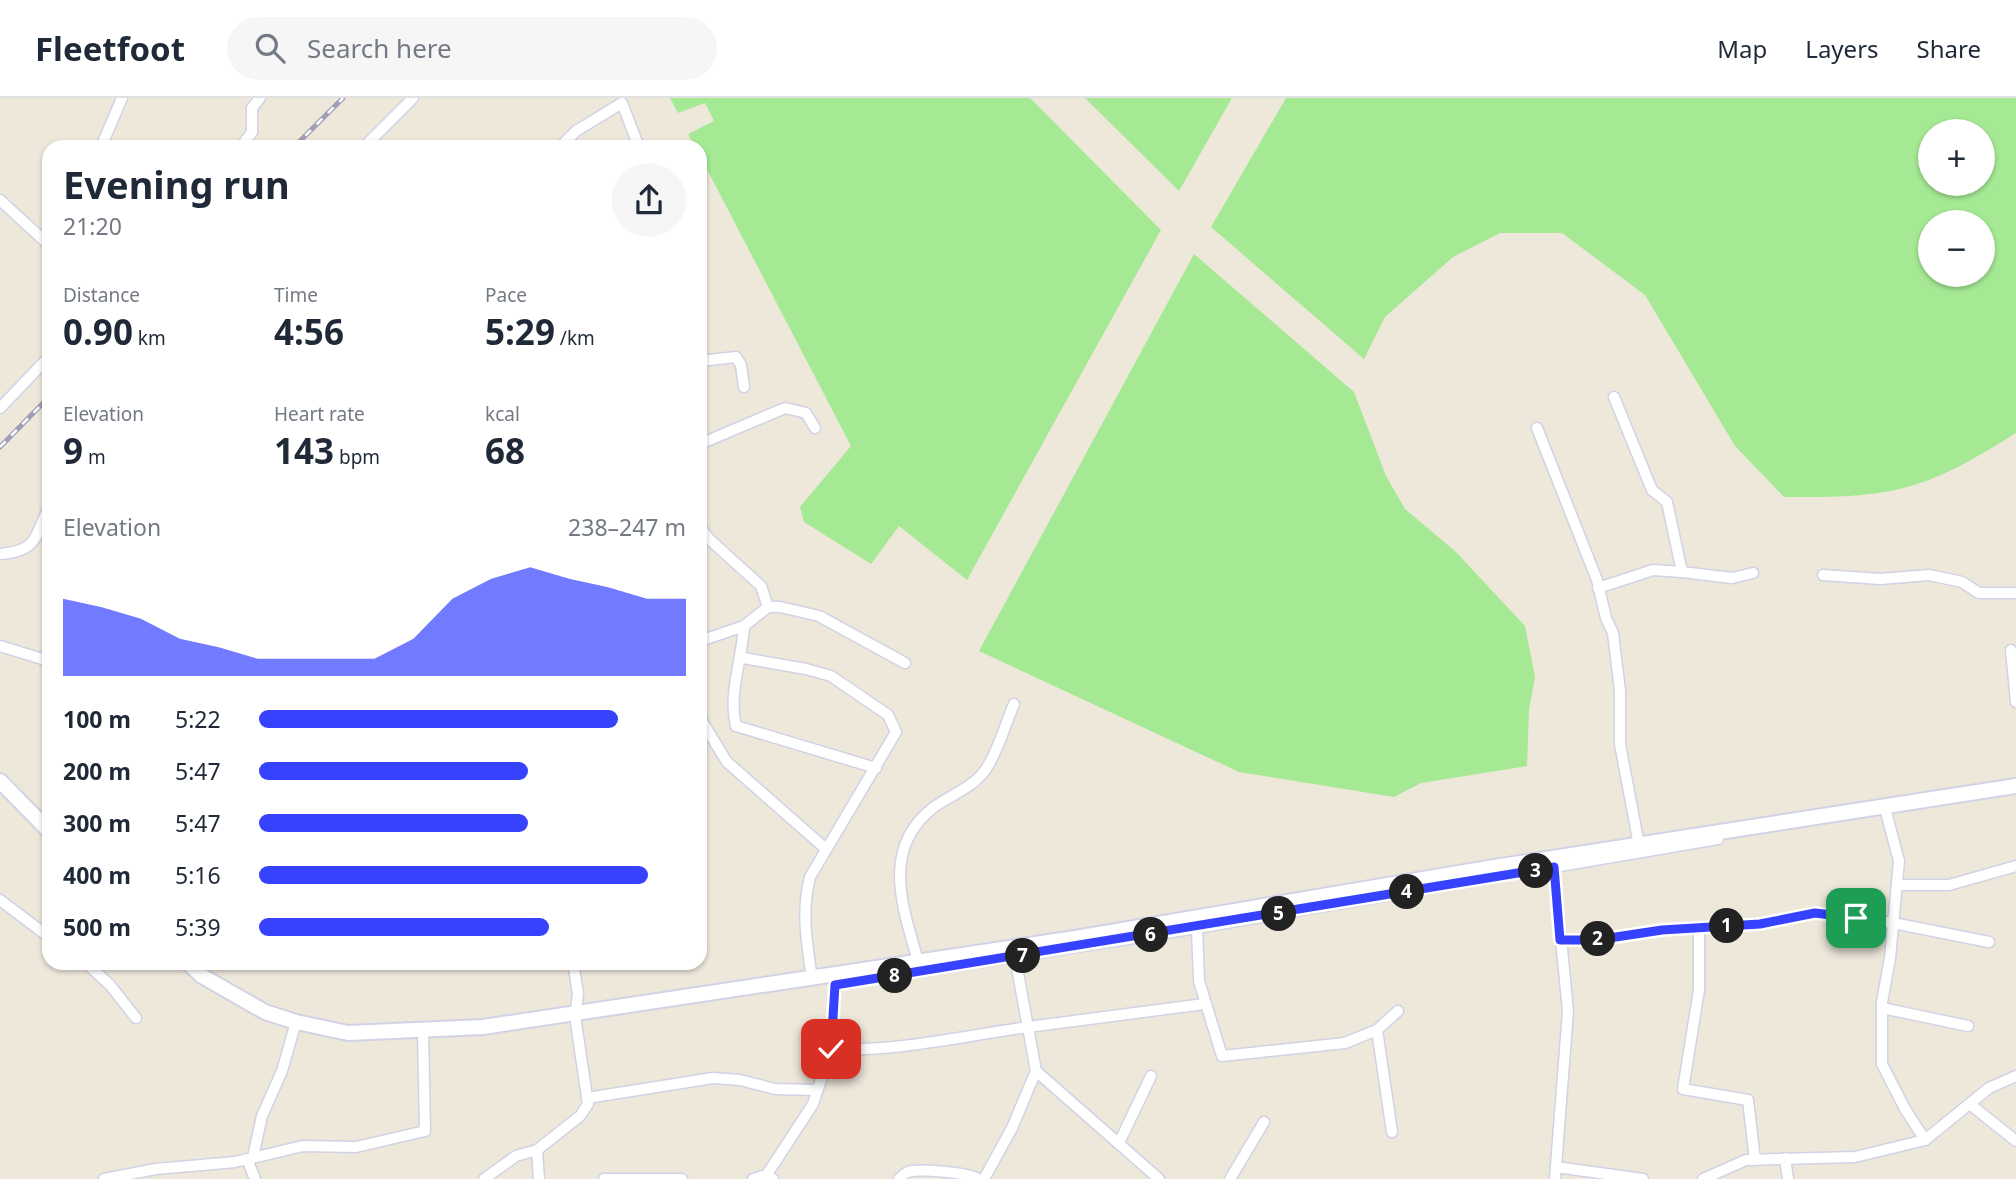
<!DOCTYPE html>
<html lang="en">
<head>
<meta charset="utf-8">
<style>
  body { margin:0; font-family:"Noto Sans",sans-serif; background:#f6f6f7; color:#1f2937; height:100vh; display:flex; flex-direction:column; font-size:26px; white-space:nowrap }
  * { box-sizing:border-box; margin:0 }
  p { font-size:23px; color:#747a83 }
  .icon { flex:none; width:38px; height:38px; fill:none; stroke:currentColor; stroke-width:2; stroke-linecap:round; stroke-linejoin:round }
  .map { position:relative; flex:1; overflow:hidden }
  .details { position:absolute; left:42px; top:42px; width:665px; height:830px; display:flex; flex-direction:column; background:#fff; border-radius:21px; box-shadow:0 2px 5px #0004 }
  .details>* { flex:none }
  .tools { position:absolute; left:1918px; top:21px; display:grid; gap:14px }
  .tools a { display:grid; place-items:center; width:77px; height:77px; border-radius:50%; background:#fff; box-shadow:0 2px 5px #0004; font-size:35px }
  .pin { position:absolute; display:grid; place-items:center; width:60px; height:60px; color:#fff; margin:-30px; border-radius:14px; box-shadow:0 4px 10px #0006 }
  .km { position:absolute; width:35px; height:35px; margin:-18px; border-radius:50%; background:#222; color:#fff; font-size:19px; line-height:35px; text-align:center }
  .round { display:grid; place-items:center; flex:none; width:74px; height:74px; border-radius:37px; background:#f6f6f7 }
  .head { display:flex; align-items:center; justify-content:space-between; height:119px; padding:0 21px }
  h1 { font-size:38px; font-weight:700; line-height:52px }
  .metrics { display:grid; grid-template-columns:repeat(3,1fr); gap:10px; height:119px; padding:7px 21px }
  .metrics div { display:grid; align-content:center }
  .metrics b { font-size:35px; font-weight:700 }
  .metrics small { font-size:19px; font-weight:400 }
  .metrics p { font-size:19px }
  .chart { height:196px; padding:14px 21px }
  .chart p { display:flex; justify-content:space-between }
  .chart svg { width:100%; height:126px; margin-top:7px; fill:#3742ff; opacity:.7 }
  ul { padding:0 21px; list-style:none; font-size:23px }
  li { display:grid; grid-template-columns:112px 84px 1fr; align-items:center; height:52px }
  li i { height:18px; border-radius:9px; background:#3742ff }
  header { display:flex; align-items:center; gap:42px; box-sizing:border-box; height:98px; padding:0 35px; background:#fff; border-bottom:2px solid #e0e1e3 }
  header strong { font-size:33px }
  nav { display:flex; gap:38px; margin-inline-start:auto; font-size:24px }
  .search { width:490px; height:63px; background:#f6f6f7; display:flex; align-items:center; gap:18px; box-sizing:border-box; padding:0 24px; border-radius:38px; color:#747a83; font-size:26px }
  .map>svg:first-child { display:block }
</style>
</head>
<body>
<header>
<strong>Fleetfoot</strong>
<div class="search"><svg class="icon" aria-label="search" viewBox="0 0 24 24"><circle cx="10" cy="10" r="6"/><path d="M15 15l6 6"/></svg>Search here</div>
<nav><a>Map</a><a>Layers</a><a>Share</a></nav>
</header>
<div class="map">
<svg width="2016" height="1081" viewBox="0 0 2016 1081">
  <rect width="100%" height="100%" fill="#eee8db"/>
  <g fill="#a5e994" fill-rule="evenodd">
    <path d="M670 0H1030L1161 132 967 482 899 428 871 466 804 424 800 409 851 348 700 58V49H695L688 36 714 23 705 5 678 15Z"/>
    <path d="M1085 0H1232L1179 93Z"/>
    <path d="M1286 0H2016V335C1984 355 1950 376 1914 387 1873 400 1827 399 1784 399L1735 348 1645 197 1562 135H1500L1453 159 1385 219 1364 261 1211 129ZM1983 33V86H1930V33ZM1983 124V177H1930V124Z"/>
    <path d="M1194 156 1354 294 1386 378 1405 411 1456 454 1525 528 1535 579 1529 611 1527 668 1421 685 1394 699 1239 674 979 553Z"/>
  </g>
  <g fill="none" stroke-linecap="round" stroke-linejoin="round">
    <g stroke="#d1d2e5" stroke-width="13">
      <g id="street">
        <path d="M101 49 122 0"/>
        <path d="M241 49 252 34V10L260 0"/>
        <path d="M364 49 413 0"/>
        <path d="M560 49 576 33 622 5 637 44"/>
        <path d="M0 102 49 147"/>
        <path d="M700 263 736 259 741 267 744 289"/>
        <path d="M1614 299 1652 392 1667 404 1682 474 1732 480 1753 475"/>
        <path d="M0 310 49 259"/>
        <path d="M1537 330 1597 482 1606 520 1613 535 1620 593V646L1639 747"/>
        <path d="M700 346 785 310 806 315 815 330"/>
        <path d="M700 429 709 441 761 488 768 509"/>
        <path d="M0 456C39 453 35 437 49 409"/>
        <path d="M1823 477 1880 481 1929 477 1962 484 1979 495H2016"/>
        <path d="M1598 490 1653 472 1682 474"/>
        <path d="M744 528C742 562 728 596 736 628L876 670"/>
        <path d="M700 543 744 528 768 509H780L819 518 905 565"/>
        <path d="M0 548 49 563"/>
        <path d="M2011 552 2016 604"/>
        <path d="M743 560 806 571 831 578 888 617 896 634 810 779C801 813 807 846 812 881"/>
        <path d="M700 620 727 664 826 751"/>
        <path d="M1886 714 1899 763 1890 860 1882 904V966L1905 1011 1925 1042"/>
        <path d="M1554 769 1568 913 1555 1081"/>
        <path d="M1897 787H1949L2016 768"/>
        <path d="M0 802 49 839"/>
        <path d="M1197 830 1199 883 1222 958 1345 945 1377 932"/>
        <path d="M1699 830V892L1683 991 1748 1002 1755 1062"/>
        <path d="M1560 842H1596L1662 832 1760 826 1815 815 1893 825 1989 844"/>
        <path d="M918 863C903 810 880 750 934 709 951 697 974 689 986 671 998 653 1005 627 1014 606"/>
        <path d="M85 864 110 887 136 920"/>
        <path d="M1882 910 1968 928"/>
        <path d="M831 951C898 954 962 938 1028 929 1087 921 1145 914 1204 906"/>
        <path d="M1036 973 1159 1081"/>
        <path d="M587 1000 713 980 740 982 775 991 817 992"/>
        <path d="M1971 1007 2016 1043"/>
        <path d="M1392 1034 1377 932 1398 913"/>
        <path d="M1119 1045 1151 978"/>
        <path d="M253 1059 262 1018 282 973 296 924"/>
        <path d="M1785 1060 1788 1081"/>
        <path d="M247 1061 255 1081"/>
        <path d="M1556 1069 1643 1081"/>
        <path d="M104 1081 156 1071 235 1064 303 1048 356 1049 425 1033 423 933"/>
        <path d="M484 1081 516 1058 537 1052"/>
        <path d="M539 1081 537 1052 580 1018 588 1006 575 918 578 896 573 864"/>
        <path d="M604 1081H682"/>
        <path d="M753 1081 766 1077 773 1081"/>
        <path d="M764 1081 813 1006 831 951 835 887 1191 831 1718 741"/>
        <path d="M899 1081C902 1079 904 1075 908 1074 918 1070 970 1075 978 1081"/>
        <path d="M984 1081 1012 1030 1036 973 1015 859"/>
        <path d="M1230 1081 1264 1024"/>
        <path d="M1703 1081 1746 1062 1855 1059 1925 1042 1989 990 2016 978"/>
      </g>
    </g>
    <g stroke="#d1d2e5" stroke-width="18">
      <g id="secondary">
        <path d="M0 683 49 733"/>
        <path d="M187 864 202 878 265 914 296 924 348 935 483 929 1075 840 1494 769 2016 688"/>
      </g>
    </g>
    <use href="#street" stroke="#fff" stroke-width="10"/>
    <use href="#secondary" stroke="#fff" stroke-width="14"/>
    <g stroke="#9e9eb6" stroke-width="5">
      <g id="rail">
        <path d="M294 49 343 0"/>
        <path d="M0 349 49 299"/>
      </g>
    </g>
    <use href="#rail" stroke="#fff" stroke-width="2.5" stroke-dasharray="8" stroke-linecap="butt"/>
  </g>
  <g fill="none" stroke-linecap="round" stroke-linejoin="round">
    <g stroke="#fff" stroke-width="14">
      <path id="route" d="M831 951 835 887 1554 769 1560 842H1596L1662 832 1760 826 1815 815 1856 820"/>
    </g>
    <use href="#route" stroke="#3742ff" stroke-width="9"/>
  </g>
</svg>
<div class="tools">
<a>+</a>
<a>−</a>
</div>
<div class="pin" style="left:1856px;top:820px;background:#1e9e55"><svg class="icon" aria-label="arrive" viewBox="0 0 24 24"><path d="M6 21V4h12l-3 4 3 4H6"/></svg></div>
<div class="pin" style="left:831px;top:951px;background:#d93025"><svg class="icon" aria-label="check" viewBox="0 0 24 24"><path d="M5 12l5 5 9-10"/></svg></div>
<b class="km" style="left:1727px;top:828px">1</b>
<b class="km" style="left:1598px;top:841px">2</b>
<b class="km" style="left:1536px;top:773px">3</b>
<b class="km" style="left:1407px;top:794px">4</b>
<b class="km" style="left:1279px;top:816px">5</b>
<b class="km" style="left:1151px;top:837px">6</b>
<b class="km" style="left:1023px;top:858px">7</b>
<b class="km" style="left:895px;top:878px">8</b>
<section class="details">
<div class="head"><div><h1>Evening run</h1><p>21:20</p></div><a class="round"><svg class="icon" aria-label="share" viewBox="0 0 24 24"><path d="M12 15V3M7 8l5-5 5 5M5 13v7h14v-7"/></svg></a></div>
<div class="metrics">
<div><p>Distance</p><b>0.90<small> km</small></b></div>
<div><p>Time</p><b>4:56</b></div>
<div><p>Pace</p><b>5:29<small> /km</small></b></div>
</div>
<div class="metrics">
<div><p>Elevation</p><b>9<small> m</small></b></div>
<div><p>Heart rate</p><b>143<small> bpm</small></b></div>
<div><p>kcal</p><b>68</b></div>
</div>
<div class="chart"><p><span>Elevation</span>238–247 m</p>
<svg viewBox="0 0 160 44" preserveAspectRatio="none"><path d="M0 44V17L10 20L20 24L30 31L40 34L50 38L60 38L70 38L80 38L90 31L100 17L110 10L120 6L130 10L140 13L150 17L160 17V44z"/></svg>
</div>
<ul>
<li><b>100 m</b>5:22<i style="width:84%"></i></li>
<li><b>200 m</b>5:47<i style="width:63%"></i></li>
<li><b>300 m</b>5:47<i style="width:63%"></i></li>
<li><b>400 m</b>5:16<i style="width:91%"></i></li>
<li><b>500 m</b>5:39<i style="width:68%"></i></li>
</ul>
</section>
</div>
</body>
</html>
